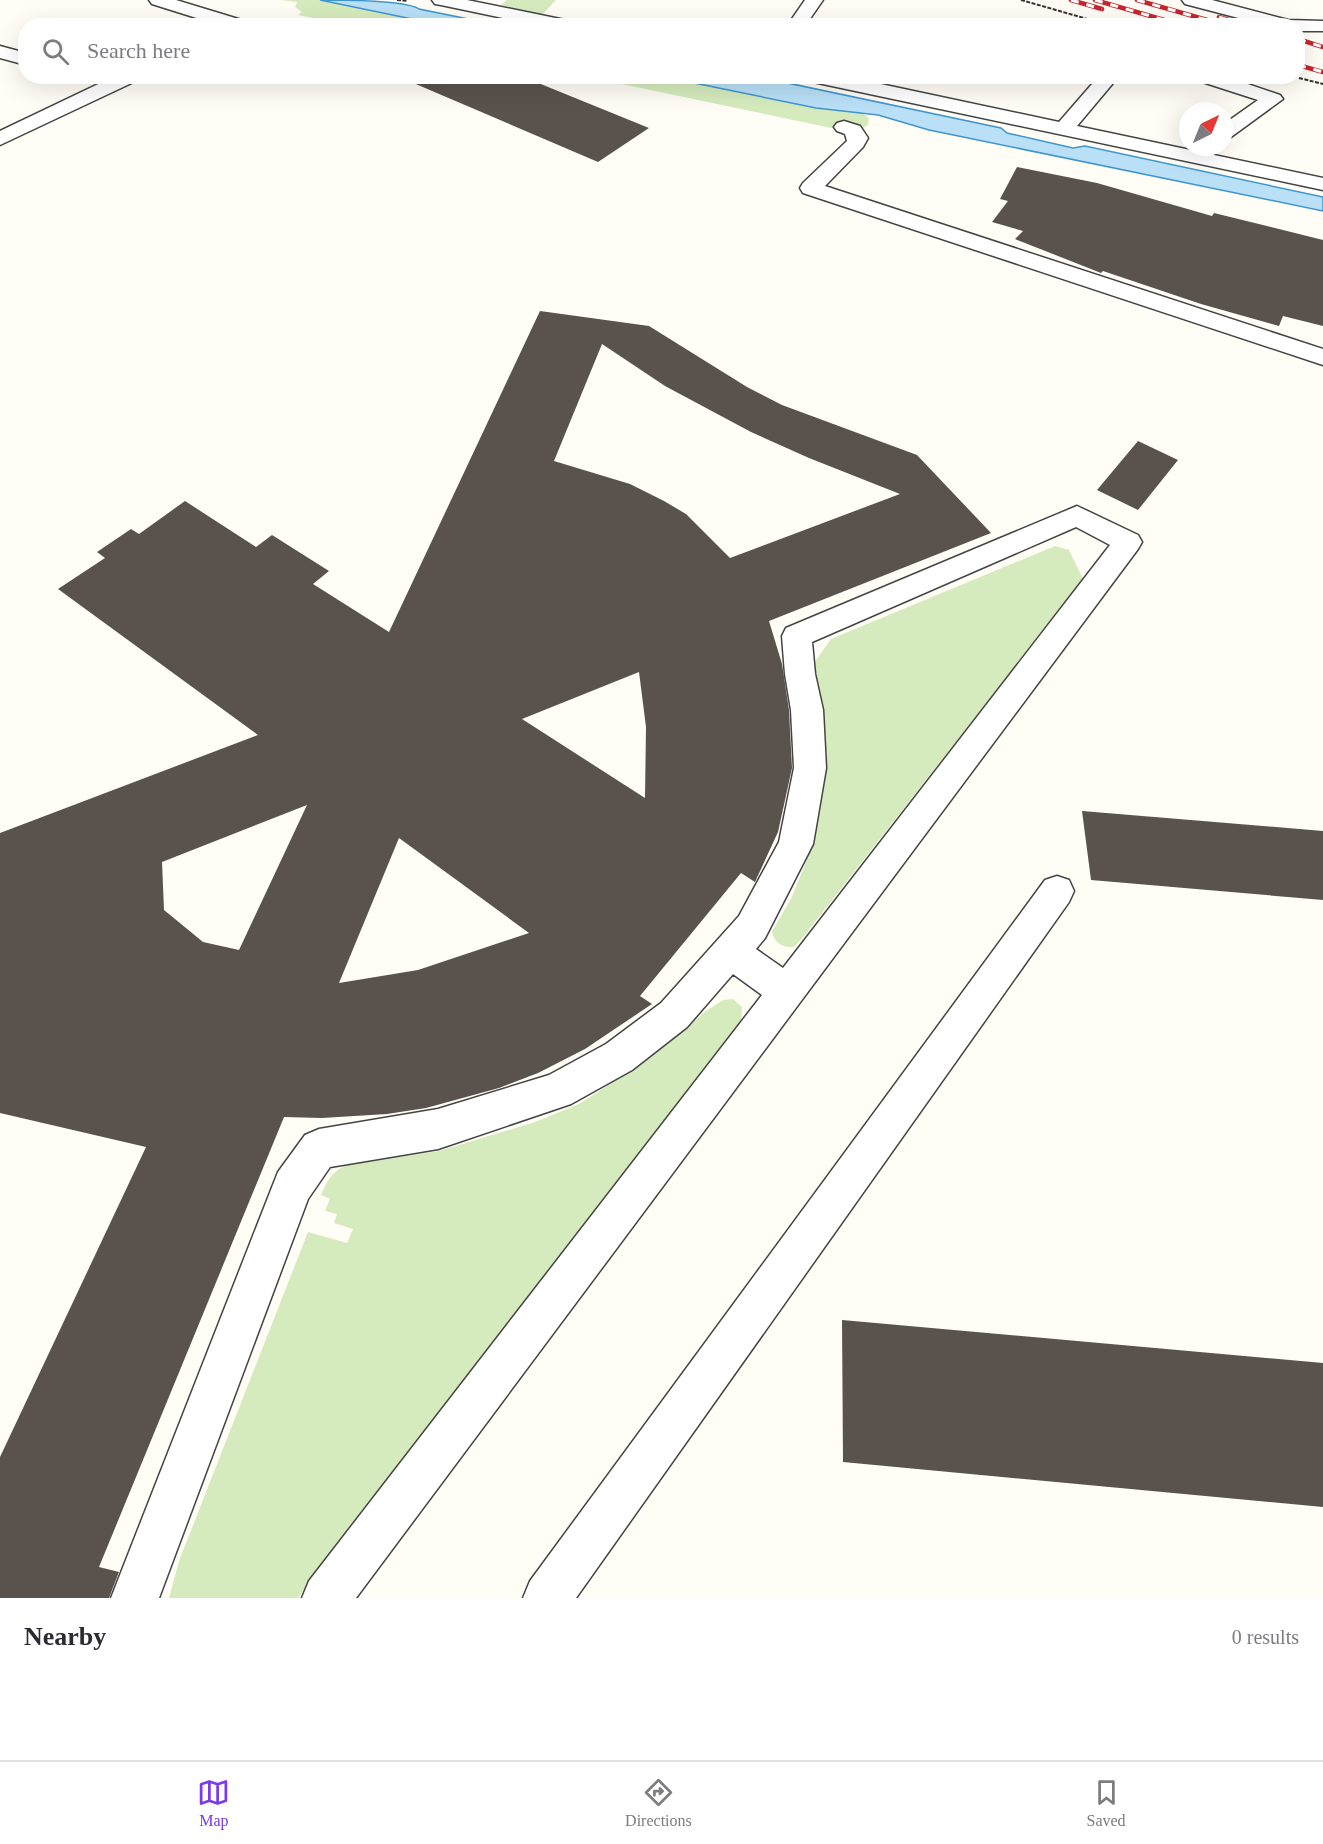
<!DOCTYPE html>
<html lang="en">
<head>
<meta charset="utf-8">
<style>
	body { margin:0; font-family:Georgia,serif; background:#f7f7f7; color:#2b2b33 }
	.compass { position:absolute; left:1179px; top:102px; width:54px; height:54px; border-radius:50%; background:#fff; box-shadow:0 6px 24px #0002; rotate:43deg }
	.list { margin:0; padding:0; list-style:none }
	h2 { display:flex; justify-content:space-between; align-items:center; height:78px; margin:0; padding:0 24px; font-size:26px }
	h2 small { font-size:20px; font-weight:400; color:#7c7c81 }
	.icon { flex:none; width:33px; height:33px; fill:none; stroke:currentColor; stroke-width:2; stroke-linecap:round; stroke-linejoin:round }
	.map { position:relative; flex:none; width:1323px; height:1598px; overflow:hidden }
	.search { position:absolute; background:#fff; box-shadow:0 6px 24px #0002; left:18px; right:18px; top:18px; height:66px; display:flex; align-items:center; gap:15px; box-sizing:border-box; padding:0 21px; border-radius:24px; color:#7c7c81; font-size:22px }
	.sheet { height:162px; background:#fff }
	nav { display:flex; justify-content:space-around; align-items:center; box-sizing:border-box; height:84px; border-top:2px solid #e1e1e2; background:#fff; font-size:16px; color:#7c7c81 }
	nav a { display:grid; justify-items:center; gap:3px }
	nav .on { color:#7c3aed }
	.map>svg:first-child { display:block }
	.green { fill:#d5ebbd }
	.water { fill:#b9e0f7; stroke:#3f96cf; stroke-width:1.5 }
	.building { fill:#5a524d; fill-rule:evenodd }
	.lines { fill:none; stroke-linecap:round; stroke-linejoin:round }
	.minor-casing { stroke:#444; stroke-width:3 }
	.path { stroke:#333; stroke-width:2; stroke-dasharray:4 1.5; stroke-linecap:butt }
	.minor { fill:#fff; fill-rule:evenodd }
	.rail-casing { stroke:#c4262e; stroke-width:4.5 }
	.rail { stroke:#fff; stroke-width:3; stroke-dasharray:8; stroke-linecap:butt }
</style>
</head>
<body>
<div class="map">
<svg width="1323" height="1598" viewBox="0 0 1323 1598">
	<rect width="100%" height="100%" fill="#fffdf5"/>
	<path class="green" d="M281,0h39l121,25h-93l-50,-10 4,-3 -7,-5 2,-5z
		M507,0h49l-14,15 -41,-10z
		M588,77h77l151,31 46,5 7,5 -1,7 -9,5h-18z
		M1055,546l14,4 14,29 -279,357 -10,11c-10,1 -21,-4 -22,-16l19,-32 15,-37 13,-50 8,-53 -3,-33 -11,-52 3,-14 15,-21z
		M733,999l9,8 -1,15 -443,576h-129l10,-37 129,-329 39,11 6,-14 -19,-6 3,-9 -12,-3 5,-12 -9,-4c6,-14 11,-24 26,-30l92,-14 96,-29 44,-18 59,-38 68,-55 17,-11z"/>
	<path class="water" d="M320,0c21,0 86,0 99,9l79,16h-57z
		M743,77h16l242,51 6,5 66,15 12,-2 238,51v14l-394,-81 -51,-15 -62,-7 -151,-31z"/>
	<path class="building" d="M397,76h124l128,52 -51,34z
		M1017,167l80,16 115,33 2,-3 109,27v86l-40,-10 -4,10 -78,-22 -98,-33 -2,2 -86,-34 8,-8 -31,-9 16,-21 -8,-2z
		M540,311l109,15 98,61 35,18 135,50 74,78 -222,88 13,43 7,46 3,58 -14,64 -23,50 -14,-9 -101,123 12,8 -67,45 -47,24 -39,15 -73,20 -39,6 -65,4 -38,-1 -185,450 20,5 -10,26h-109v-141l146,-310 -146,-34v-280l258,-98 -200,-146 47,-31 -8,-6 34,-23 8,5 46,-33 71,46 16,-12 57,36 -16,13 76,48zM602,344l63,42 86,46 58,26 91,36 -170,64 -44,-44 -22,-13 -34,-17 -76,-23zM639,672l7,55 -1,71 -123,-79zM307,805l-68,145 -36,-8 -39,-32 -2,-48zM399,838l130,95 -111,37 -79,13z
		M1138,441l40,19 -40,50 -41,-20z
		M1082,811l241,20v69l-232,-20z
		M842,1320l481,43v144l-480,-45z"/>
	<g class="lines">
		<defs>
			<path id="minor" d="M149,0h27l69,21 3,4 -26,1 -70,-22z
				M432,0h35l103,21 9,5h-38l-100,-21 -6,-1z
				M805,0h18l-18,26h-18z
				M1182,0h30l76,20 35,1v10h-25v-5h-29l-84,-22z
				M0,46l26,7v12l-26,-7z
				M115,76h25l-2,4 -138,65v-14z
				M804,76h39l216,46 40,-46h20l-42,50 246,52v12l-510,-108 -7,-2z
				M1194,76h30l56,19 3,4 -52,38 -7,2v-15l34,-24 -62,-20z
				M844,121l16,5 8,12 -5,9 -38,39 498,163v16l-520,-172 -3,-5 3,-5 44,-42 -2,-7 -8,-3 -3,-4 3,-4z
				M1077,506l61,29 4,7 -4,7 -782,1049h-54l7,-17 453,-586 -29,-21 -46,53 -55,43 -61,34 -133,45 -108,18 -22,32 -149,399h-48l167,-426 27,-37 14,-6 119,-20 111,-34 57,-31 55,-41 78,-87 40,-74 15,-74 -3,-58 -6,-36 -3,-38 4,-8zM1076,527l34,18 -327,423 -27,-19 9,-11 48,-94 13,-76 -3,-58 -8,-36 -3,-32z
				M1057,876l12,4 5,11 -5,11 -493,696h-53l7,-17 515,-701z"/>
		</defs>
		<use href="#minor" class="minor-casing"/>
		<path class="path" d="M397,0l11,1
			M1021,0l91,26
			M769,76l14,3
			M1299,78l24,6"/>
		<use href="#minor" class="minor"/>
		<defs>
			<path id="rail" d="M1071,0l31,9
				M1095,0l90,26
				M1137,0l91,26
				M1219,17l29,9
				M1298,39l25,8
				M1298,65l25,7"/>
		</defs>
		<use href="#rail" class="rail-casing"/>
		<use href="#rail" class="rail"/>
	</g>
</svg>
<svg class="compass" viewBox="-18 -18 36 36"><path d="M0-13l5 13h-10z" fill="#e53935"/><path d="M0 13l5-13h-10z" fill="#7c7c81"/></svg>
<div class="search"><svg class="icon" aria-label="search" viewBox="0 0 24 24"><circle cx="10" cy="10" r="6"/><path d="M15 15l6 6"/></svg>Search here</div>
</div>
<section class="sheet">
<h2>Nearby<small>0 results</small></h2>
<ul class="list">
</ul>
</section>
<nav>
<a class="on"><svg class="icon" aria-label="map" viewBox="0 0 24 24"><path d="M3 6l6-2 6 2 6-2v14l-6 2-6-2-6 2zM9 4v14M15 6v14"/></svg>Map</a>
<a><svg class="icon" aria-label="directions" viewBox="0 0 24 24"><path d="M12 3l9 9-9 9-9-9zM9 14v-3h6M13 9l2 2-2 2"/></svg>Directions</a>
<a><svg class="icon" aria-label="saved" viewBox="0 0 24 24"><path d="M7 4h10v16l-5-4-5 4z"/></svg>Saved</a>
</nav>
</body>
</html>
